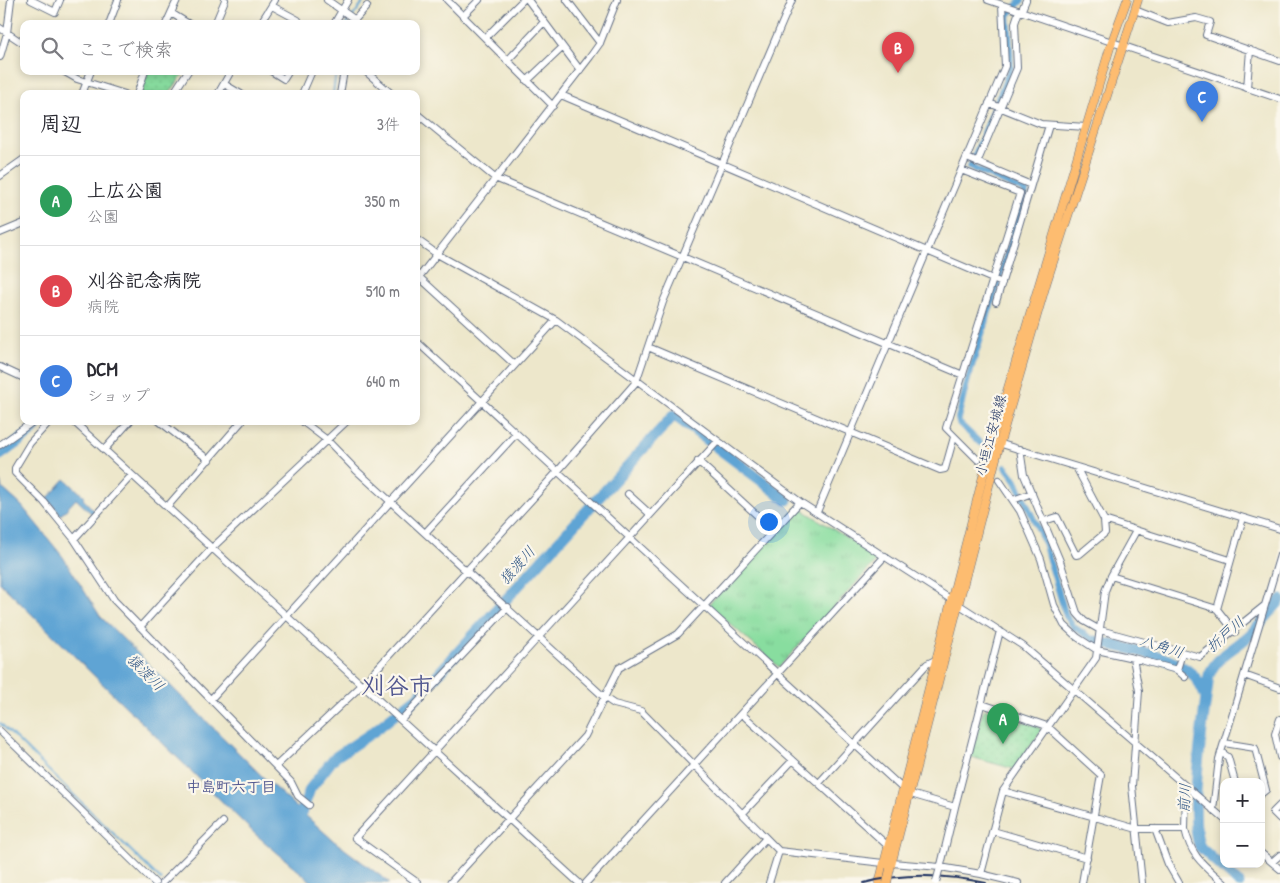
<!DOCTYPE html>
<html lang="ja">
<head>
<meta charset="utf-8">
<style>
	body { margin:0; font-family:"Patrick Hand","Klee One",sans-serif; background:#f2f2f3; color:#2b2b33 }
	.controls { position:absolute; right:15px; bottom:15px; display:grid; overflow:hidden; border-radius:10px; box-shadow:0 2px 8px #0003 }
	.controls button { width:45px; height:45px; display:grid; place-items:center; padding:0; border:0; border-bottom:1px solid #e1e1e2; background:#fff; color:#2b2b33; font:25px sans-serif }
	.you { position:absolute; left:768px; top:521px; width:18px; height:18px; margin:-12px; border:4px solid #fff; border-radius:50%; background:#1a73e8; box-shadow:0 0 0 8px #1a73e833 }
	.badge { display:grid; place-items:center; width:32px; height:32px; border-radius:50%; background:#7c3aed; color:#fff; font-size:16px; font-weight:700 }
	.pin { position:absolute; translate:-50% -41px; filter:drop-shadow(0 1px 2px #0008) }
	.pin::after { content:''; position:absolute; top:26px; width:18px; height:15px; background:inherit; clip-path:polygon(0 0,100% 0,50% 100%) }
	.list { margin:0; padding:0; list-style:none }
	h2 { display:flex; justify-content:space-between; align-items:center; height:65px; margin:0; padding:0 20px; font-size:21px }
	h2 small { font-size:16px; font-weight:400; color:#7c7c81 }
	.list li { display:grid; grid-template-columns:32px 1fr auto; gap:15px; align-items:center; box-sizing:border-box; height:90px; padding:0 20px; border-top:1px solid #e1e1e2 }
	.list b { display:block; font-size:19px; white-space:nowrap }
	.list p { margin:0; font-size:16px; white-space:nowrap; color:#7c7c81 }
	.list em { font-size:16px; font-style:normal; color:#7c7c81 }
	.icon { flex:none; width:28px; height:28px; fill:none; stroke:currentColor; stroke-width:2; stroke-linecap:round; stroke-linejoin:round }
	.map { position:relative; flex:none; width:1280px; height:883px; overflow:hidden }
	.search { position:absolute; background:#fff; box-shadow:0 2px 8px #0003; left:20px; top:20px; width:400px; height:55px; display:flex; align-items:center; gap:12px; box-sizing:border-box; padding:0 18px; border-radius:10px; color:#7c7c81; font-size:19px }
	.panel { position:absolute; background:#fff; box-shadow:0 2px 8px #0003; left:20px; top:90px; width:400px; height:335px; border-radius:10px }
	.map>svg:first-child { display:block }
	.grass { fill:url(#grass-tufts); stroke:#52867e }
	.park { fill:url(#park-dots); stroke:#52867e }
	.water { fill:#5ea4d4; stroke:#3c6a99 }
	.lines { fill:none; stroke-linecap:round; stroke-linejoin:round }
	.stream { stroke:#5ea4d4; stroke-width:2 }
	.canal { stroke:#5ea4d4; stroke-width:6 }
	.river { stroke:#5ea4d4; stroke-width:11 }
	.minor-casing { stroke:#646f84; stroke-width:8 }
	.major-casing { stroke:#646f84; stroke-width:9 }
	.minor { stroke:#fff; stroke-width:6 }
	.major { stroke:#fdbc70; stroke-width:8 }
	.rail { stroke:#1b2f5e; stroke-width:2 }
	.minor-bridge-casing { stroke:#646f84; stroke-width:8; stroke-linecap:butt }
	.major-bridge-casing { stroke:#646f84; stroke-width:9; stroke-linecap:butt }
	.minor-bridge { stroke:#fff; stroke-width:6 }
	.major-bridge { stroke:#fdbc70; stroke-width:8 }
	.labels { text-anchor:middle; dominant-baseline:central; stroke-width:4.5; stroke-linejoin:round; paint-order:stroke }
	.street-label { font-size:14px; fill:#1b2f5e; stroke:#fbf7ec }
	.water-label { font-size:15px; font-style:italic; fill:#325887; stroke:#fbf7ec }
	.neighbourhood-label { font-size:15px; font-weight:bold; fill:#535991; stroke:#fbf7ec }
	.town-label { font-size:24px; font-weight:bold; fill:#535991; stroke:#fbf7ec }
</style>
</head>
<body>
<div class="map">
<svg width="1280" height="883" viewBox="0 0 1280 883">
	<defs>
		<pattern id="grass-tufts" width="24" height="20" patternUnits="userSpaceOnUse" patternTransform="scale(1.25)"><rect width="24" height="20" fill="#88dd9f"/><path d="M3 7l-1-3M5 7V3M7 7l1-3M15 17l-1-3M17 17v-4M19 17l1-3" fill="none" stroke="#75be8b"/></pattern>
		<pattern id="park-dots" width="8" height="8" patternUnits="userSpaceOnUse" patternTransform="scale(1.25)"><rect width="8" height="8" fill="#88dd9f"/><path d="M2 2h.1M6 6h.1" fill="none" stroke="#75be8b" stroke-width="1.8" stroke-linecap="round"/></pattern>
	</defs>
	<rect width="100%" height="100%" fill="#fbf7ec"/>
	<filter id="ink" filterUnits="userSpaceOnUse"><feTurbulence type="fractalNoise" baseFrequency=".02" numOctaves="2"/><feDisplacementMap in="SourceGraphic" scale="10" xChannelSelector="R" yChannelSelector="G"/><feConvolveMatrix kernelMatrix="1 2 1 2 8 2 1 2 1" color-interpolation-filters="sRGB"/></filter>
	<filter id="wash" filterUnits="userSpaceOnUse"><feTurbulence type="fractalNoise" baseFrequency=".0096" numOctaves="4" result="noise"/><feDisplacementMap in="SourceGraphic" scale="20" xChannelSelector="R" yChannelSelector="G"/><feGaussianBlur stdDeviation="1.12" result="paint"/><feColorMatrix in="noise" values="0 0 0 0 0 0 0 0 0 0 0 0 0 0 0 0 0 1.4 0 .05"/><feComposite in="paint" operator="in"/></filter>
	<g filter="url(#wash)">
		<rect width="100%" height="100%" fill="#ede7cb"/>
		<path class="grass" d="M800,508l77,49v3l-98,107 -69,-61v-3l86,-94z"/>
		<path class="park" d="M148,71h37l-16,23h-28z
			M985,709l54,18 2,4 -27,38 -43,-12 12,-46z"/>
		<path class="water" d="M65,479l20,18 -2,2 12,12 -3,3 -16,-15 -15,16 -14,-16z
			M0,481l2,7 19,17 42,52 37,59 164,162 70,63 56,42h-77l-59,-50 -254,-250z"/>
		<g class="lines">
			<path class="stream" d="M347,24l18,-24
				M333,94l3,-23
				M0,723l161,157"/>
			<path class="canal" d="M980,443l-21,-20 -1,-5 10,-39 58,-187 -56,-25 41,-100 -3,-52 14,-15
				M1006,467l9,12 28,60 23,77 8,11 21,14"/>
			<path class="river" d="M0,455l29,-21 12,-13
				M1095,641c27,7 77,13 98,34 6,6 10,15 13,23
				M297,826l13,-37 24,-31 39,-26 44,-35 257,-282 113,85
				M1239,883l-39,-36c-13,-29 5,-136 9,-172 7,-18 22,-24 36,-36 13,-11 25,-26 35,-39"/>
		</g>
	</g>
	<g filter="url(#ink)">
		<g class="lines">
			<defs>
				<path id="minor" d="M31,0l24,12 5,-12
					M327,0l27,19
					M447,0l106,106
					M528,0l52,70
					M567,0l33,43
					M988,0l292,99
					M272,6l26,14 1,4
					M1135,10l33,13 28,-5 14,4 -4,13 74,26
					M1021,12l5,-12
					M171,13l18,11
					M463,16l16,-16
					M109,24l9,-24
					M166,24l11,-24
					M215,24l10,-24
					M260,24l15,-24
					M334,24l14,-24
					M351,24l16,-18
					M0,28l24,16
					M485,38l38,-38
					M0,57l7,-24 4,-33
					M507,61l37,-39
					M63,71l14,8 48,15
					M271,71l13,8 5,-8
					M365,71l27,23
					M527,81l36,-34
					M224,84l17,10
					M1247,88l3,-38
					M82,94l9,-23
					M137,94l8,-23
					M173,94l15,-23
					M218,94l13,-23
					M302,94l10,-23
					M340,94l4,-23
					M561,95l441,188
					M989,103l52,21 45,3
					M416,113l79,65 468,197
					M967,158l64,27 18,-60
					M977,163l40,-95 -2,-45 4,-12
					M961,170l59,23 -74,235 32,32
					M0,176l24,-17
					M0,233l24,-10
					M416,239l21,15 119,66 244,182 223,144 201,173
					M419,277l96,88
					M416,281l174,-224 10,-14 17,-43
					M996,302l35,-117
					M416,341l487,448 11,6 41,12 45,-176
					M648,347l292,123 5,-1 9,-32
					M0,367l24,11
					M50,421l-20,22 -15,25v5l29,29 30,37 40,61 177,182 7,14 11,9
					M73,421l94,86 75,-86
					M159,421l50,39
					M302,421l25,19 29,30 249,228 9,6 27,7 138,140 104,12
					M995,442l285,87
					M0,445l34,-24
					M1020,449l4,26 36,86 17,52 7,8 16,9 100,27 64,-51
					M104,450l26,-29
					M698,461l75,69
					M1076,467l28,53 126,40
					M999,480l21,31 21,48 13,46 10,20 13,12 20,13 36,8 6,33 -7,95 10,97
					M628,494l22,20
					M1013,500l19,-7
					M167,507l412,376
					M817,512l188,-446 -3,-61
					M1044,521l13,-4 19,38 4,-1 25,-21 -1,-13
					M425,533l91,-99
					M74,539l58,-64
					M1111,576l25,-45
					M1217,609l26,-91
					M140,627l72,-79 135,-127
					M1133,658l44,12 8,7
					M1177,670l5,-17
					M1244,675l36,13
					M211,699l345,-379
					M982,704l65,22 54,49 -19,108
					M742,714l146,132
					M1280,719l-5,15 5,23
					M401,720l107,-113
					M0,731l155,152
					M1224,743l31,5 11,42 -5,4
					M1221,752l7,5 7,25
					M276,766l86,-81 195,-213 79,-90 27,-80 129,-302
					M819,783l108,-119 10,-5
					M1003,791l134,38h48c6,28 19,36 39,54
					M1280,805l-7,7 7,7
					M1213,810l6,-51 61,-204
					M742,814l51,-54
					M1155,829l13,35 11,19
					M1185,829l1,-41
					M993,831l94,27
					M1261,853l19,16
					M1272,862l8,-7
					M892,863l48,4 41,7 22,-83 93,-133 9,-67 6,-15 106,33 18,23
					M940,869l15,-62
					M981,874l37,9
					M162,883l61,-61
					M418,883l-63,-45 362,-396
					M450,883l135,-147 34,-68 59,-34 122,-132
					M586,883l299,-327
					M725,883l41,-45
					M769,883l10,-32"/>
				<path id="major" d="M890,869l110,-426 47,-162 91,-281
					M879,883l113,-442 120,-400 15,-41"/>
			</defs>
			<use href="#minor" class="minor-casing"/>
			<use href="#major" class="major-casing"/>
			<use href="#minor" class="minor"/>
			<use href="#major" class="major"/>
			<path class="rail" d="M864,883c39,-10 83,-9 122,0"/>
			<defs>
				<path id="minor-bridge" d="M936,882l3,-11"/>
				<path id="major-bridge" d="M887,883l3,-14"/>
			</defs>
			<use href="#minor-bridge" class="minor-bridge-casing"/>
			<use href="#major-bridge" class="major-bridge-casing"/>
			<use href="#minor-bridge" class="minor-bridge"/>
			<use href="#major-bridge" class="major-bridge"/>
		</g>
	</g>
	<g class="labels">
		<g class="street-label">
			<text transform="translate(990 435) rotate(-75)">小垣江安城線</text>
		</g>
		<g class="water-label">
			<text transform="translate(517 565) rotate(-48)">猿渡川</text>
			<text transform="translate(1225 634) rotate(-41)">折戸川</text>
			<text transform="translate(1162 646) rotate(18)">八角川</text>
			<text transform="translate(146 672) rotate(45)">猿渡川</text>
			<text transform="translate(1184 798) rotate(-86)">前川</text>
		</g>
		<g class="neighbourhood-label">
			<text x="231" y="786">中島町六丁目</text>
		</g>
		<g class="town-label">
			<text x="397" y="685">刈谷市</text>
		</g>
	</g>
</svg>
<div class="controls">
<button>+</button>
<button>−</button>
</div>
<div class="you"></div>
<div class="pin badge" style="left:1003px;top:744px;background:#2e9e5b">A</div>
<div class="pin badge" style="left:898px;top:73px;background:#e0444e">B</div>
<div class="pin badge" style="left:1202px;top:122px;background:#3f7fe0">C</div>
<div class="search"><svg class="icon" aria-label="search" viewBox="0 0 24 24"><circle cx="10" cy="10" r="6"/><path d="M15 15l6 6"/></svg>ここで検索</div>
<section class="panel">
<h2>周辺<small>3件</small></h2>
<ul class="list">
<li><span class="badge" style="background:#2e9e5b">A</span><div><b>上広公園</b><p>公園</p></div><em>350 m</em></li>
<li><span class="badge" style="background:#e0444e">B</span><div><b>刈谷記念病院</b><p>病院</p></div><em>510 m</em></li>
<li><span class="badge" style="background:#3f7fe0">C</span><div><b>DCM</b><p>ショップ</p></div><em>640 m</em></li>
</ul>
</section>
</div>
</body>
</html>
